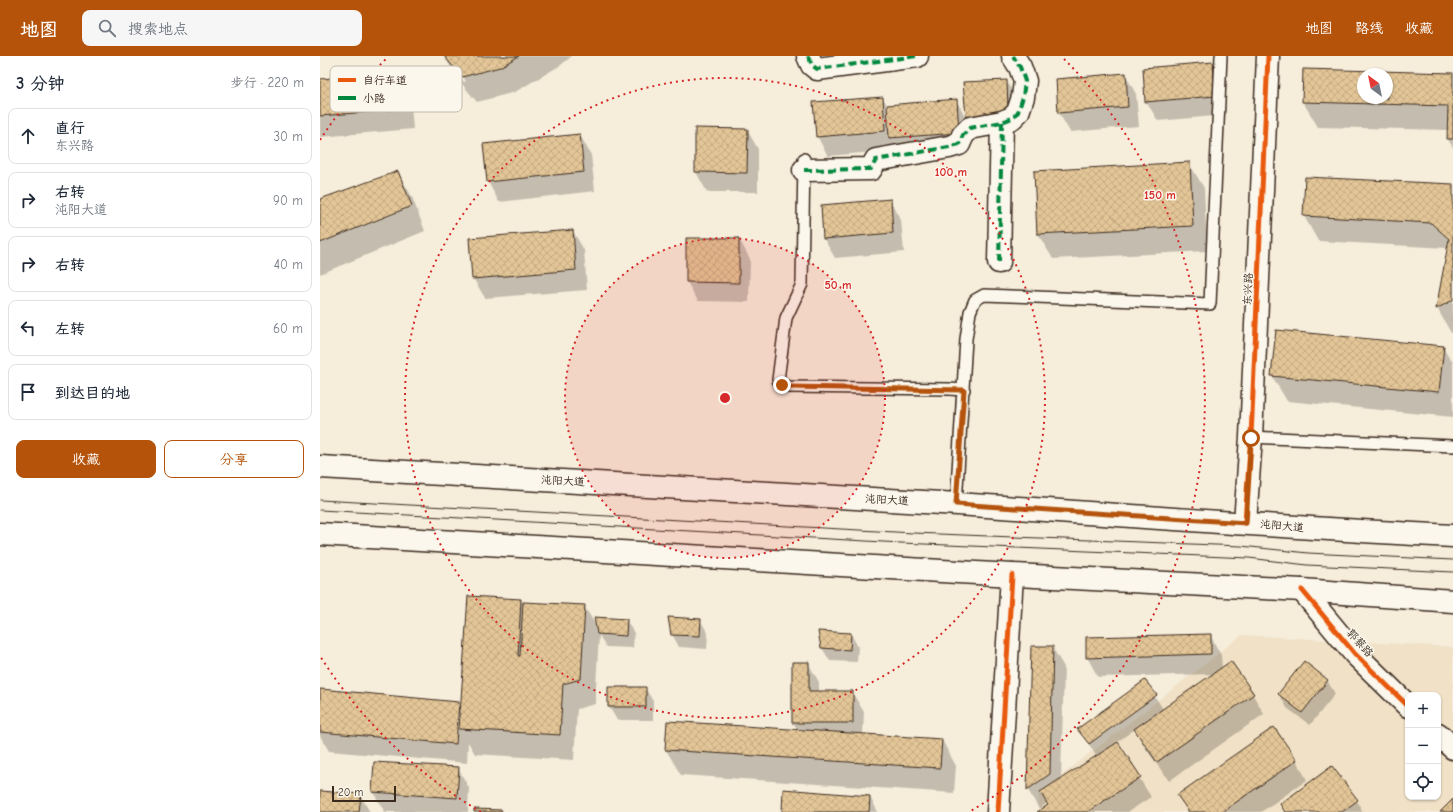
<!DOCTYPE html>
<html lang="zh">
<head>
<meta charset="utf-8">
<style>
	body { margin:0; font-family:"Comic Neue","LXGW WenKai TC",sans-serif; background:#f6f6f7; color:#1f2937 }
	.controls { position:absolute; right:12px; bottom:12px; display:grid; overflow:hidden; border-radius:8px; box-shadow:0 1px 3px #0004 }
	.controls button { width:36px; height:36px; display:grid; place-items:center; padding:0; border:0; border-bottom:1px solid #e0e1e3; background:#fff; color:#1f2937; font:20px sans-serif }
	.compass { position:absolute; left:1037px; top:12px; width:36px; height:36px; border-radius:50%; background:#fff; box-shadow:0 1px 3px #0004; rotate:327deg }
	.scale { position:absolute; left:12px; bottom:10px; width:64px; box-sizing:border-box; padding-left:4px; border:2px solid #3b2a1e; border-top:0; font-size:11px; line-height:14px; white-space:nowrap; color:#3b2a1e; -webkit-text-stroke:3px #fbf7ec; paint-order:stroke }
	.stop { position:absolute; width:12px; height:12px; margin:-9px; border:3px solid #b45309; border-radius:50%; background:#fff }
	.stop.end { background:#b45309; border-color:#fff; box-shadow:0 1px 4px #0008 }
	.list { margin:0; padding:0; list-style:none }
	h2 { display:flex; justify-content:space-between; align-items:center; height:52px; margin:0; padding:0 16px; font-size:17px }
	h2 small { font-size:13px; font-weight:400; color:#747a83 }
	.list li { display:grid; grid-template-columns:26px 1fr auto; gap:12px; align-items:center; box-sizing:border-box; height:56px; margin:0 8px 8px; padding:0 8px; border:1px solid #e0e1e3; border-radius:8px }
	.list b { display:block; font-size:15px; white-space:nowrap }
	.list p { margin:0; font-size:13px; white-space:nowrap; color:#747a83 }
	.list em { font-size:13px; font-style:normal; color:#747a83 }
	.actions { display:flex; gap:8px; padding:12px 16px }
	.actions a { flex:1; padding:9px 0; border:1px solid #b45309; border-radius:8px; text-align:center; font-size:14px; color:#b45309 }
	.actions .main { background:#b45309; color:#fff }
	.icon { flex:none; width:22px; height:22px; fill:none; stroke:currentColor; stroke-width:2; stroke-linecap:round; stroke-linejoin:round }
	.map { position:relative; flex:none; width:1133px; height:756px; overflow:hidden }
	header { display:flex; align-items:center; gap:24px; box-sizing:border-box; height:56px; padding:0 20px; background:#b45309; color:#fff }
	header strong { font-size:19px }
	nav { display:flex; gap:22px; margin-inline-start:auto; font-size:14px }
	.search { width:280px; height:36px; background:#f6f6f7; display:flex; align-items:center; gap:10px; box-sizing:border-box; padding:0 14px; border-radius:8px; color:#747a83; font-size:15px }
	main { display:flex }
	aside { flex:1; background:#fff }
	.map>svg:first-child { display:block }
	.built { fill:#f0e1c7; fill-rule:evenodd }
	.shadow { fill:#0003; fill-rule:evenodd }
	.building { fill:url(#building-cross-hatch); stroke:#3b2a1e; fill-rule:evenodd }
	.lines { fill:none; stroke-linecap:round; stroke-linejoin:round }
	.lane-casing { stroke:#3b2a1e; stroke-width:14 }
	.street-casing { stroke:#3b2a1e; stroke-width:25 }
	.secondary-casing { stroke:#3b2a1e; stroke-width:25 }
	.lane { stroke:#fbf7ec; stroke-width:11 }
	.street { stroke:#fbf7ec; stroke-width:22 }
	.secondary { stroke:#fbf7ec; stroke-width:22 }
	.tram { stroke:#3b2a1e; stroke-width:1 }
	.quiet { stroke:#00873e; stroke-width:4; stroke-dasharray:8 4; stroke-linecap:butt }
	.cycleway-casing { stroke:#fbf7ec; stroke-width:8 }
	.cycleway { stroke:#e8590c; stroke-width:5 }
	.route { stroke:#b45309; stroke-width:5 }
	.ring { fill:none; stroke:#d62828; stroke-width:2; stroke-dasharray:2 4 }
	.labels { text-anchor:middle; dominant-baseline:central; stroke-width:3; stroke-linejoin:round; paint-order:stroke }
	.street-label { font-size:11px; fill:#3b2a1e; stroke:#fbf7ec }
	.key { fill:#fbf7ec; stroke:#c1baae; stroke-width:1 }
	.key-label { font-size:11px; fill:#3b2a1e }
	.centre { fill:#d62828; stroke:#fbf7ec; stroke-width:2 }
	.ring-label { font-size:12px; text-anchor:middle; font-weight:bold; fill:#d62828; stroke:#fbf7ec; stroke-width:3; stroke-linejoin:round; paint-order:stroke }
</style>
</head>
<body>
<header>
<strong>地图</strong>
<div class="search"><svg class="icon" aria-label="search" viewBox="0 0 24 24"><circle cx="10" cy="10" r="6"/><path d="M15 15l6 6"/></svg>搜索地点</div>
<nav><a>地图</a><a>路线</a><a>收藏</a></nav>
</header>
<main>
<aside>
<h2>3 分钟<small>步行 · 220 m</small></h2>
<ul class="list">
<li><svg class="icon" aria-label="ahead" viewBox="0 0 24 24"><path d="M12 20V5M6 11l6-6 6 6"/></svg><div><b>直行</b><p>东兴路</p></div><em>30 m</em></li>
<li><svg class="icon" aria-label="right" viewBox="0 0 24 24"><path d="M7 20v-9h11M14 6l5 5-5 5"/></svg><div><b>右转</b><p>沌阳大道</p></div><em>90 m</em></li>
<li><svg class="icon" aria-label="right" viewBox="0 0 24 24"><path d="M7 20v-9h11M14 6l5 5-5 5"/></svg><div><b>右转</b></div><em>40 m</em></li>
<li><svg class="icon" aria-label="left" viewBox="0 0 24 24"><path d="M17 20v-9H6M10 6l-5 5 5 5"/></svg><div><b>左转</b></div><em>60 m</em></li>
<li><svg class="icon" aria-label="arrive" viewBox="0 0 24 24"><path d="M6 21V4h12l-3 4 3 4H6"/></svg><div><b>到达目的地</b></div></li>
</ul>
<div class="actions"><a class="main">收藏</a><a>分享</a></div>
</aside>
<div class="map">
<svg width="1133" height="756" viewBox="0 0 1133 756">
	<defs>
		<pattern id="building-cross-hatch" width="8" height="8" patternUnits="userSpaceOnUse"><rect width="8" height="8" fill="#e3c697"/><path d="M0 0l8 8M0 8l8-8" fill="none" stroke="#c4aa82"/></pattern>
	</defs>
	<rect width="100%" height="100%" fill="#f6eddb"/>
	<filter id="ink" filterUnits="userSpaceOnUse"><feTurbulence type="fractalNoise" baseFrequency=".025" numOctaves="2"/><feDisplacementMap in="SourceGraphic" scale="8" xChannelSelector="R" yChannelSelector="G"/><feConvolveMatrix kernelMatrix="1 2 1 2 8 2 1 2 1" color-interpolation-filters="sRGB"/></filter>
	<g filter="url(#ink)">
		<path class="built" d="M922,579l211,12v165h-415l1,-19zM1088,639h30v102h-30z"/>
		<path class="shadow" d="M124,0h128l-11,9 -46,27 -38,10 -20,-24zM139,20h3l4,5 -2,1z
			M892,7l11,19 3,33 -68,6 -12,-20z
			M984,14l149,4v74l-5,-9v-9l-130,-3 -15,-25zM1043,18h24v24h-24z
			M79,17l11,20 3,36 -93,8v-57z
			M805,18l11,20 3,32 -69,6 -11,-19z
			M686,25l8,13 1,28 -41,7 -7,-12 2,35 -68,6 -4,-8 -69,6 -11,-20 66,-38 4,7 69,-5 11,19 -3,-36z
			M376,73l51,1 11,19v43h-51l-11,-20z
			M260,79l11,20 4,36 -96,11 -11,-20 -4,-37z
			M869,107l15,25 3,63 -154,8 -15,-25z
			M78,116l14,25 13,34 -105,43v-74z
			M986,122l147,7v147l-2,1 -14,-25 11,-59 -1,-1 -129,-7 -14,-25z
			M570,144l11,20 3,32 -69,6 -11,-19z
			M253,175l11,19 3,40 -102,8 -12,-20z
			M419,183l11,20 -1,43 -51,-1 -11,-19z
			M1123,291l10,16v54l-166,-16 -15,-25z
			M201,544l3,5 60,1 13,21 29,-7 8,13 -1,15 -27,-1 -7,-12 -4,69 -18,5 -3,51 -99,-6 -7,-12 -1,21 -138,-12 -9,-15v-46l138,13 3,5z
			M380,564l8,13 -1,16 -28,-2 -7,-13z
			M531,578l7,13 -1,15 -27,-1 -8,-13z
			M890,579l11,20 1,13 31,27 11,19 -95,67 -23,-32 -11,-20 -18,13 34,55 -23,15h-89l10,-6 -2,-3 -8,6 -11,-19 4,-143h20l12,20 -3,113 36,-23 -18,-28 66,-48 18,28 51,-35 -116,3 -11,-20z
			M488,607l11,19v10h33l12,20 -1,23 79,5 14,26 -2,27 -273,-18 -15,-25 2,-27 130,8 -5,-9z
			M1007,624l8,14 -25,31 -23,-17 -8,-14z
			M289,632h36l8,13v19h-36l-8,-13z
			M976,704l11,20 -46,32h-73l-10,-17z
			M55,707l83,5 11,20 -1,24h-83l-12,-20z
			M1012,711l25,34 6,11h-78z
			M0,736l40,3 10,17h-50z
			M550,741l8,15h-95z"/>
		<path class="building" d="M124,0h75l-19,11 -38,10z
			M893,6l2,34 -70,6 -2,-34z
			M983,13l150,4v66h-6l1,-33 -146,-4zM1043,18h24v24h-24z
			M80,16l2,37 -82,7v-37z
			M806,17l2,34 -70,6 -2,-34z
			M687,24l1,29 -42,8 -3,-35z
			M563,41l2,34 -69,6 -3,-35z
			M637,43l2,34 -70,5 -2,-33z
			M375,72l53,1 -1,44 -52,-1z
			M260,78l4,38 -97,10 -4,-38z
			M870,106l3,64 -156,8 -3,-63z
			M78,115l14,35 -92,37v-44z
			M985,121l148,7v116l-17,9 13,-70 -18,-16 -128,-7z
			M571,143l2,34 -70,6 -2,-34z
			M253,174l3,40 -104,9 -3,-41z
			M366,182h53v45l-53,-1z
			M956,274l168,16 -5,46 -168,-16z
			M148,540l53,3 -3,57h2l3,-54 62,3 -4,74 -18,5 -3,51 -101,-6z
			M274,561l33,2 -1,17 -29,-2z
			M348,561l33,2 -1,17 -29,-1z
			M498,575l33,2 -1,17 -29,-2z
			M891,578v20l-125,4v-21z
			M711,590h22l-3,128 -23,16z
			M911,605l23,33 -97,68 -23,-33z
			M984,605l24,19 -26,33 -24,-19z
			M472,606h17v29h44v32h-61z
			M825,624l12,15 -68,49 -12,-15z
			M288,631h38v20h-38z
			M0,633l139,13 -3,42 -136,-12z
			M347,665l275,18 -2,29 -275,-18z
			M954,671l23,33 -75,52h-33l-12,-17z
			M798,686l23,35 -54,35h-50l11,-7 -8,-13z
			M54,706l85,5 -2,31 -85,-6z
			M1012,710l26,34 -16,12h-57l-5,-8z
			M463,733l87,7 -1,16h-87z
			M0,735l41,3 -2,18h-39z
			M1133,743v13h-13z
			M154,753l28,1 -1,2h-27z"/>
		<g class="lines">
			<defs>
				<path id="lane" d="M484,103l-2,125 -16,34 -8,62 4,5 6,2 161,2 15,1
					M931,381l202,9
					M636,448l10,-165 4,-27 5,-12 9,-5 226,9 11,-248"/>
				<path id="street" d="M488,0l4,9 5,4 100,-13
					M484,114l67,-1 5,-9 73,-13 10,-3 4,-9 7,-7 32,-6 10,-4 6,-6 5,-15 2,-16 -5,-14 -7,-11
					M679,206l3,-140
					M925,467l6,-86 17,-381
					M982,534l53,64 53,52
					M1118,678l15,14
					M678,756l14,-237"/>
				<path id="secondary" d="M0,411c213,13 425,24 638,37 165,11 330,24 495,32
					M0,478l638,38 344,18 151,11"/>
			</defs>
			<use href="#lane" class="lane-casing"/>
			<use href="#street" class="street-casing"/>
			<use href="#secondary" class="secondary-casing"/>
			<use href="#lane" class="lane"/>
			<use href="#street" class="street"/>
			<use href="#secondary" class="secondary"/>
			<path class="tram" d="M0,444l593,33 328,13 67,7 145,7
				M0,454l581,33 348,15 58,7 146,7"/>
			<path class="quiet" d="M488,0l4,9 5,4 100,-13
				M484,114l67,-1 5,-9 73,-13 10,-3 4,-9 7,-7 32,-6 10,-4 6,-6 5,-15 2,-16 -5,-14 -7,-11
				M679,206l3,-140"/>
			<defs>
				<path id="cycleway" d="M925,467l6,-86 17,-381
					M982,534l53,64 53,52
					M678,756l14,-237"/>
			</defs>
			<use href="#cycleway" class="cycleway-casing"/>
			<use href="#cycleway" class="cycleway"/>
		</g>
	</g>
	<g class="lines" filter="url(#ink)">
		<path class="route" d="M462,329l6,2 176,3 -8,114 290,19 5,-85"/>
	</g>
	<circle cx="405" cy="342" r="160" fill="#d62828" fill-opacity=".12"/>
	<g class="ring">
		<circle cx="405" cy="342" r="160"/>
		<circle cx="405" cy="342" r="320"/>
		<path d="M161 756A480 480 0 0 1 0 600M0 84A480 480 0 0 1 66 3M744 3A480 480 0 0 1 649 756"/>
	</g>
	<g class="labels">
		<g class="street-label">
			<text transform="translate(928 233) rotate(-87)">东兴路</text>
			<text transform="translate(243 425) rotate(3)">沌阳大道</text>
			<text transform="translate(567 444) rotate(3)">沌阳大道</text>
			<text transform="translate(962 470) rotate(5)">沌阳大道</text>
			<text transform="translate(1040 587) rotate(48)">郭蔡路</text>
		</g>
	</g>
	<rect x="10" y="10" width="132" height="46" rx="6" class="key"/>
	<rect x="18" y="22" width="18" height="4" fill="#e8590c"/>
	<rect x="18" y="40" width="18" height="4" fill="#00873e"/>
	<g class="key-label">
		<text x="43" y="28">自行车道</text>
		<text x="43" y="46">小路</text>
	</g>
	<circle cx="405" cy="342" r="6" class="centre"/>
	<g class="ring-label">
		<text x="631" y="120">100 m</text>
		<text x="840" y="143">150 m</text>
		<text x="518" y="233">50 m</text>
	</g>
</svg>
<div class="controls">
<button>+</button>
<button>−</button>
<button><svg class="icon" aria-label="locate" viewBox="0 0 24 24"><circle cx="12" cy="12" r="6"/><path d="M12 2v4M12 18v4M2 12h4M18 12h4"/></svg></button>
</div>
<svg class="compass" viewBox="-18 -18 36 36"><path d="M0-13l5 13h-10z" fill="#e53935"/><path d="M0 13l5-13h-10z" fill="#747a83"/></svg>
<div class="scale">20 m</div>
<div class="stop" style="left:931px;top:382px"></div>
<div class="stop end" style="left:462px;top:329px"></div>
</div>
</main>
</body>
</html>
